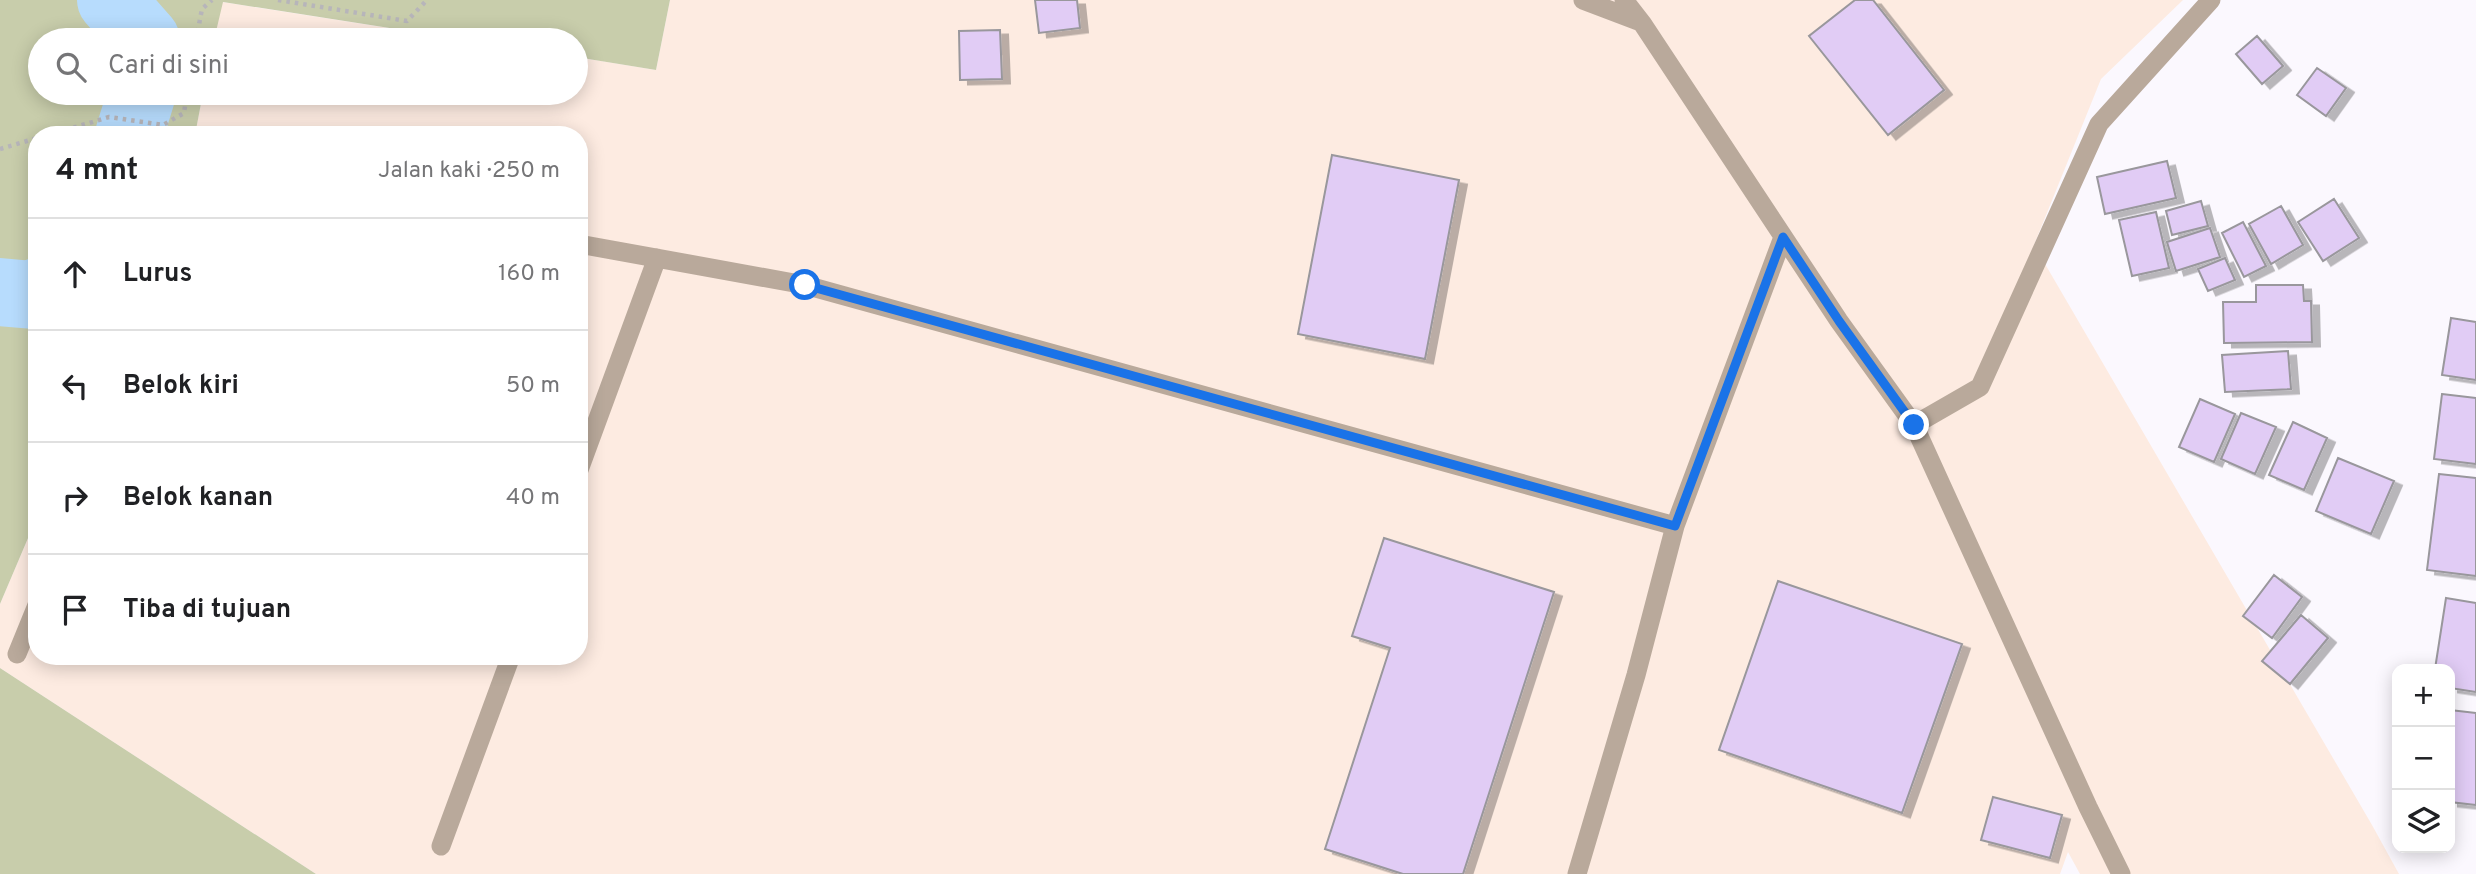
<!DOCTYPE html>
<html lang="id">
<head>
<meta charset="utf-8">
<style>
	body { margin:0; font-family:Overpass,sans-serif; background:#f6f6f6; color:#202124 }
	.controls { position:absolute; right:21px; bottom:21px; display:grid; overflow:hidden; border-radius:14px; box-shadow:0 4px 18px #0003 }
	.controls button { width:63px; height:63px; display:grid; place-items:center; padding:0; border:0; border-bottom:2px solid #e0e0e0; background:#fff; color:#202124; font:35px sans-serif }
	.stop { position:absolute; width:21px; height:21px; margin:-16px; border:5px solid #1a73e8; border-radius:50%; background:#fff }
	.stop.end { background:#1a73e8; border-color:#fff; box-shadow:0 2px 7px #0008 }
	.list { margin:0; padding:0; list-style:none }
	h2 { display:flex; justify-content:space-between; align-items:center; height:91px; margin:0; padding:0 28px; font-size:30px }
	h2 small { font-size:23px; font-weight:400; color:#757577 }
	.list li { display:grid; grid-template-columns:46px 1fr auto; gap:21px; align-items:center; box-sizing:border-box; height:112px; padding:0 28px; border-top:2px solid #e0e0e0 }
	.list b { display:block; font-size:26px; white-space:nowrap }
	.list em { font-size:23px; font-style:normal; color:#757577 }
	.icon { flex:none; width:38px; height:38px; fill:none; stroke:currentColor; stroke-width:2; stroke-linecap:round; stroke-linejoin:round }
	.map { position:relative; flex:none; width:2476px; height:874px; overflow:hidden }
	.search { position:absolute; background:#fff; box-shadow:0 4px 18px #0003; left:28px; top:28px; width:560px; height:77px; display:flex; align-items:center; gap:18px; box-sizing:border-box; padding:0 24px; border-radius:38px; color:#757577; font-size:26px }
	.panel { position:absolute; background:#fff; box-shadow:0 4px 18px #0003; left:28px; top:126px; width:560px; height:539px; border-radius:28px }
	.map>svg:first-child { display:block }
	.industrial { fill:#fdebe1 }
	.green { fill:#c8cdab }
	.lines { fill:none; stroke-linecap:round; stroke-linejoin:round }
	.river { stroke:#b7dcfd; stroke-width:68 }
	.building { fill:#e1ccf5; stroke:#99979c; stroke-width:2; filter:url(#shadow) }
	.path { stroke:#b7b5ba; stroke-width:4.5; stroke-dasharray:3.5 5; stroke-linecap:butt }
	.lane { stroke:#b9a99b; stroke-width:19 }
	.route { stroke:#1a73e8; stroke-width:9 }
</style>
</head>
<body>
<div class="map">
<svg width="2476" height="874" viewBox="0 0 2476 874">
	<defs>
		<filter id="shadow"><feDropShadow dx="8" dy="4.5" stdDeviation="0" flood-color="#0004"/></filter>
	</defs>
	<rect width="100%" height="100%" fill="#fbf8fe"/>
	<path class="industrial" d="M670,0h1513l-82,79 -67,166 338,580 27,49h-319l-12,-22 -8,22h-1744l-316,-206v-64l37,-87v139h542v-521h-384l8,-42h373v-36l80,13z
		M222,2l244,38h-252z"/>
	<path class="green" d="M0,0h670l-14,70 -80,-13v-17h-110l-243,-38 -9,38h-174v53h163l-8,42h-158v382l-37,87z
		M0,668l316,206h-316z"/>
	<g class="lines">
		<path class="river" d="M111,0l35,40
			M129,135l13,-42
			M0,292l33,3 4,-3"/>
	</g>
	<path class="building" d="M1035,0h42l3,28 -41,5z
		M1855,0h18l71,90 -56,45 -79,-99z
		M1000,30l2,49 -42,1 -1,-49z
		M2257,36l26,30 -21,18 -26,-30z
		M2317,68l29,20 -20,28 -29,-21z
		M1332,155l127,25 -34,179 -127,-25z
		M2167,161l9,37 -71,16 -8,-37z
		M2334,199l25,39 -36,23 -25,-39z
		M2201,201l7,25 -36,9 -6,-24z
		M2281,206l22,39 -32,19 -22,-40z
		M2156,212l13,56 -37,8 -13,-56z
		M2243,222l23,44 -22,11 -22,-44z
		M2210,228l10,29 -44,14 -9,-29z
		M2225,258l10,22 -27,11 -10,-22z
		M2256,285h47l1,16h7l1,41 -88,1 -1,-41h33z
		M2451,318l25,4v58l-34,-5z
		M2288,351l3,38 -66,3 -3,-37z
		M2442,394l34,4v66l-42,-5z
		M2200,399l35,15 -21,48 -35,-15z
		M2241,413l35,14 -21,47 -34,-15z
		M2293,422l34,16 -23,52 -35,-15z
		M2338,458l56,23 -23,53 -55,-23z
		M2439,474l37,4v98l-49,-6z
		M1384,538l170,54 -91,282h-60l-78,-25 65,-201 -38,-12z
		M2274,575l28,22 -30,41 -29,-22z
		M1778,581l184,63 -60,169 -183,-63z
		M2446,598l30,5v89l-26,-4v-19h-15z
		M2301,615l27,23 -38,46 -28,-23z
		M2450,710l26,3v92l-26,-3z
		M1993,797l69,18 -12,43 -69,-18z"/>
	<g class="lines">
		<path class="path" d="M278,0l129,21 20,-21
			M196,40l6,-31 10,-9
			M49,135l60,-18 54,8 21,-12 3,-20
			M0,149l37,-11"/>
		<path class="lane" d="M1583,0l58,22
			M1624,0l18,23 197,298 75,104 174,382 33,67
			M579,244l226,41 870,241
			M1914,425l66,-38 119,-263 112,-124
			M579,470l78,-212
			M17,654l20,-49
			M441,846l70,-190
			M1577,874l59,-199 39,-149 108,-289"/>
	</g>
	<g class="lines">
		<path class="route" d="M805,285l870,241 108,-289 56,84 75,104"/>
	</g>
</svg>
<div class="controls">
<button>+</button>
<button>−</button>
<button><svg class="icon" aria-label="layers" viewBox="0 0 24 24"><path d="M12 4l9 5-9 5-9-5zM3 14l9 5 9-5"/></svg></button>
</div>
<div class="stop" style="left:805px;top:285px"></div>
<div class="stop end" style="left:1914px;top:425px"></div>
<div class="search"><svg class="icon" aria-label="search" viewBox="0 0 24 24"><circle cx="10" cy="10" r="6"/><path d="M15 15l6 6"/></svg>Cari di sini</div>
<section class="panel">
<h2>4 mnt<small>Jalan kaki · 250 m</small></h2>
<ul class="list">
<li><svg class="icon" aria-label="ahead" viewBox="0 0 24 24"><path d="M12 20V5M6 11l6-6 6 6"/></svg><div><b>Lurus</b></div><em>160 m</em></li>
<li><svg class="icon" aria-label="left" viewBox="0 0 24 24"><path d="M17 20v-9H6M10 6l-5 5 5 5"/></svg><div><b>Belok kiri</b></div><em>50 m</em></li>
<li><svg class="icon" aria-label="right" viewBox="0 0 24 24"><path d="M7 20v-9h11M14 6l5 5-5 5"/></svg><div><b>Belok kanan</b></div><em>40 m</em></li>
<li><svg class="icon" aria-label="arrive" viewBox="0 0 24 24"><path d="M6 21V4h12l-3 4 3 4H6"/></svg><div><b>Tiba di tujuan</b></div></li>
</ul>
</section>
</div>
</body>
</html>
